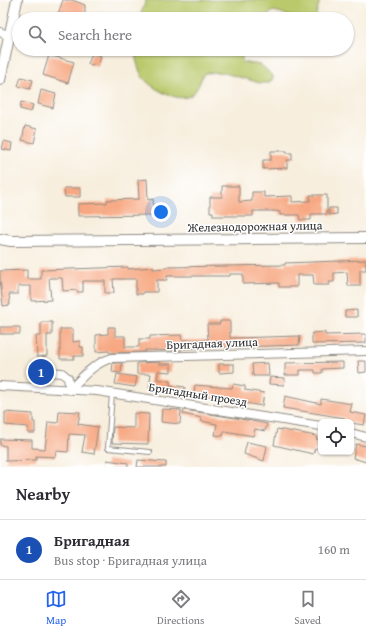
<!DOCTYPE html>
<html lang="en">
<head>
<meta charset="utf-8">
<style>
	body { margin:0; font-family:"Gentium Book Plus",serif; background:#f7f7f7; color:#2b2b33 }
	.controls { position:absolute; right:12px; bottom:12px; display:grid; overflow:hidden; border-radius:6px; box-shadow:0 1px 3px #0004 }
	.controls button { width:36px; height:36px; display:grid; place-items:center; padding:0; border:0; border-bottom:1px solid #e1e1e2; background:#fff; color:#2b2b33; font:20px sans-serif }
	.you { position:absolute; left:161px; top:212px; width:14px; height:14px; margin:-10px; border:3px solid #fff; border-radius:50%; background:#1a73e8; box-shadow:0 0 0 6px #1a73e833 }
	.badge { display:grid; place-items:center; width:26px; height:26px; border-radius:50%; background:#2563eb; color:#fff; font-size:13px; font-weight:700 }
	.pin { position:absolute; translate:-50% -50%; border:2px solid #fff; box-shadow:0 1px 4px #0006 }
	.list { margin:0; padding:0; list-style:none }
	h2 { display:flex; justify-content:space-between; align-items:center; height:52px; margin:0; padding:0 16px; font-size:17px }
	h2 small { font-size:13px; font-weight:400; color:#7c7c81 }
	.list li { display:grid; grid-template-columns:26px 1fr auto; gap:12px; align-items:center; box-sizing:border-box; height:60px; padding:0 16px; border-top:1px solid #e1e1e2 }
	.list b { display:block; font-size:15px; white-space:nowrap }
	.list p { margin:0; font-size:13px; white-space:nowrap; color:#7c7c81 }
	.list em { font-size:13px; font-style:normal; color:#7c7c81 }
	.icon { flex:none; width:22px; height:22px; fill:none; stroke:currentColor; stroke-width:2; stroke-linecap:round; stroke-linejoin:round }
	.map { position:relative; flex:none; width:366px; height:467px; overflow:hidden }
	.search { position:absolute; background:#fff; box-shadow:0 1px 3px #0004; left:12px; right:12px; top:12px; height:44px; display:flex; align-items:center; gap:10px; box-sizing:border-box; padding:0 14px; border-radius:22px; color:#7c7c81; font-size:15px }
	.sheet { height:112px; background:#fff }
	nav { display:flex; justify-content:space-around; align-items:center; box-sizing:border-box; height:56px; border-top:1px solid #e1e1e2; background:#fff; font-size:11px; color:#7c7c81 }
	nav a { display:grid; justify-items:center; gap:2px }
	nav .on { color:#2563eb }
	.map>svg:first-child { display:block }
	.green { fill:#bac96c; stroke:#727a4c }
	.building { fill:#f7a882 }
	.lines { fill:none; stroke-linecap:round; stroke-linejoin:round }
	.service-casing { stroke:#918c84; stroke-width:6 }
	.minor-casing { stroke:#918c84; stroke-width:10 }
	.tertiary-casing { stroke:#918c84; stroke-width:12 }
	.service { stroke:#fff; stroke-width:4 }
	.minor { stroke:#fff; stroke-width:8 }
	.tertiary { stroke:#fff; stroke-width:10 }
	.labels { text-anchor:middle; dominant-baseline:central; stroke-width:3; stroke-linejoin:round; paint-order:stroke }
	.street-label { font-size:12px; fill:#2b2b2b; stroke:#fff }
</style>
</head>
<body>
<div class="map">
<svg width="366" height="467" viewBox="0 0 366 467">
	<rect width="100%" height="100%" fill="#fff"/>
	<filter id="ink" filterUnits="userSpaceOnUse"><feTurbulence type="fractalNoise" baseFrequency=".025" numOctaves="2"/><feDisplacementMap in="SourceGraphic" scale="8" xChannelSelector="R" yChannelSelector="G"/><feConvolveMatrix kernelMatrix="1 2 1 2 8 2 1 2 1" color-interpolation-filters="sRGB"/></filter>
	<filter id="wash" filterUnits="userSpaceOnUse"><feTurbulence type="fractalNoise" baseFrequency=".012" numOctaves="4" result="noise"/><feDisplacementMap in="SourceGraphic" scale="16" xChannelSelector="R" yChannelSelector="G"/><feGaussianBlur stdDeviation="0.9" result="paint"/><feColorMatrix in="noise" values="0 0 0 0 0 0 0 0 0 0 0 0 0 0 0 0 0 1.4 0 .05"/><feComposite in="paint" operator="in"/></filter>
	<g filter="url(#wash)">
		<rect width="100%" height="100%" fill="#f7eedd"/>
		<path class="green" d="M146,0h175l-2,3 -4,16h-21l-12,-6 -9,-2 -10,8h-124z
			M135,49h132l-7,3 -18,1v9l19,3 13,12 -5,6h-9l-39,-11 -17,1c-4,8 -6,17 -13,22 -12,9 -41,-7 -49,-19 -4,-8 -7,-18 -7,-27z"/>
		<g id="blocks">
			<path class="building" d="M63,0h9l13,5v8l-4,6h-11l-12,-5z
				M92,53l9,3 -3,10 -10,-2z
				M49,55l25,7 -6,21 -25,-8z
				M21,77l12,3 -3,9 -12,-3z
				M41,90l15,4 -3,14 -15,-4z
				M21,102l12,3 -2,7 -11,-3z
				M25,126l12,3 -3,14 -12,-3z
				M4,141l8,2 -1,8 -9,-2z
				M271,151h16v2h5v7h-5v8l-24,1v-9h8z
				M147,179l1,21 5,-1 1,16 -76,1v-12l29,-1v-3l32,-1 -1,-19z
				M222,186h17v16l13,-1v-9h12v5l28,-1v6l18,-1v-6h17v19h-16v6h-11l-1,-5h-19v-3l-5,-1h-22v5h-40v-4h-3v-15h12z
				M64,188h16v9h-15z
				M329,208h8v6l-8,1z
				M366,260v10h-6v16h-12l-1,-14 -13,1v9h-5v3h-15l-1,-10h-16v12h-18v-4l-36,1v-10h-13v2h-63v4h-10v12h-14v2h-7v-15h-23l1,14h-9v-12h-22v11h-6v-2l-14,1 -1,-13h-13l2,22 -20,1v-15h-13v8h-9l1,11 -7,1 -3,-27v-8l27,-1v9h14v-9l87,-3v2l25,-2v2l13,-1v-1l119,-2v-2z
				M357,310v7h-12v-6z
				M220,321h10v17l70,-2 -1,9 -118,4v2h-6l-30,-1v2l-35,1 -1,-2 -13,1v-17l12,-1v-7h7v9h10v11h14v-8h11v-3l31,-1 1,5h26l-1,-16h13z
				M41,322h11v13h-5v21l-10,1 -1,-21h5z
				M0,327h20v7h-20z
				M60,329h13v13l7,-1v6h3v9h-9v3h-14z
				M325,332v3l41,-1v9l-54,1v-11z
				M358,361h8v11l-7,1z
				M159,362v2h12v8l-13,-1 -1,8 13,2v4l15,2 -1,7 -35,-6 2,-14h-14v-11z
				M343,362v6l-21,1v4h-7v-3h-15v5h-15v-12z
				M113,363h9l-1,10 -9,-1z
				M268,363l1,13h-16l-1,-12z
				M219,364h15v8l-15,1z
				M117,374l20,3 -2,10 -20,-3z
				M270,377l15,1 -1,7 -15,-1z
				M233,384l12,2v4l19,3 -2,13 -68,-12 1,-9 37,3z
				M285,396l36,8v-5l31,5 -2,8 16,3 -2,10 -20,-3 1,-4 -62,-10z
				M162,409l19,1 -1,14 -19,-2z
				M184,410l52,8 31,6 -2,7 -10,-2 -2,7 -29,-5 -1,5 -8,-1 2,-11 -16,-3 1,-3 -19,-4z
				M59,411l21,1 -2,12 20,3 -4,27 -12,-2 3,-17 -16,-1 -1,18 -12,-1 -1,6 -19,-1v4l-30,1v-15l-6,-1v-6l32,1v8l13,1 3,-27 10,1z
				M5,412l28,2v8h2v11h-7v-6l-23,-2z
				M134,413l15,1 -1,30 -36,-1 1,-16 21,1z
				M277,429l40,7 -1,3 5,1 -2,9 -4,-1 -2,6 -39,-9z
				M247,442l20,4 -3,15 -20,-7z
				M356,444l10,2v16l-13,-4z
				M107,460l21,3v4h-22z
				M138,460l28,2v5h-29z"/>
		</g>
	</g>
	<g filter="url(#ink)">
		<use href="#blocks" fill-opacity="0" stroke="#918c84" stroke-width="1"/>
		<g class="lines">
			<defs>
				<path id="service" d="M112,394l-4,54 42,4"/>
				<path id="minor" d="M0,32l9,4
					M0,386l97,5 224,35
					M35,387l14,-15 13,1 6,5 2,12
					M70,390c12,-13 24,-27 42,-32l254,-7
					M351,433l15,4"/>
				<path id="tertiary" d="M0,80l17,-80
					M0,239l11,2 355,-3"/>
			</defs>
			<use href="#service" class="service-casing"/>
			<use href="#minor" class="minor-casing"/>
			<use href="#tertiary" class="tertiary-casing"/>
			<use href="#service" class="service"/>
			<use href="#minor" class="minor"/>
			<use href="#tertiary" class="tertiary"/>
		</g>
	</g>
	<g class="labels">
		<g class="street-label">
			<text transform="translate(255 226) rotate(-1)">Железнодорожная улица</text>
			<text transform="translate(212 343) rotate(-2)">Бригадная улица</text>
			<text transform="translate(198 394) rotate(9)">Бригадный проезд</text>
		</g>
	</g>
</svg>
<div class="controls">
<button><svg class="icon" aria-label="locate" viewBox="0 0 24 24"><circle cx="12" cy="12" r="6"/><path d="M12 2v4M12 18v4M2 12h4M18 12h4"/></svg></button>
</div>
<div class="you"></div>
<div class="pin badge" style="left:41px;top:372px;background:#1a4fb4">1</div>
<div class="search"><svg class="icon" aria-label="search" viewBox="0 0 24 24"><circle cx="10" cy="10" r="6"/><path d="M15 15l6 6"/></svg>Search here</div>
</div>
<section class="sheet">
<h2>Nearby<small></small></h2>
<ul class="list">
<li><span class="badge" style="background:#1a4fb4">1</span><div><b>Бригадная</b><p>Bus stop · Бригадная улица</p></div><em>160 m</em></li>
</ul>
</section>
<nav>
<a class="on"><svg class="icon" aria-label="map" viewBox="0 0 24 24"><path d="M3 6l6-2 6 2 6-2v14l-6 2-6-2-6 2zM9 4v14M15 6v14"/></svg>Map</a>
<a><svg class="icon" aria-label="directions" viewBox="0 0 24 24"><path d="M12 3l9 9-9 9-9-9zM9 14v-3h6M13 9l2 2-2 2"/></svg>Directions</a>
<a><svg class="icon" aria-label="saved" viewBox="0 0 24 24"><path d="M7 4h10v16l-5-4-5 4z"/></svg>Saved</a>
</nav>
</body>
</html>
